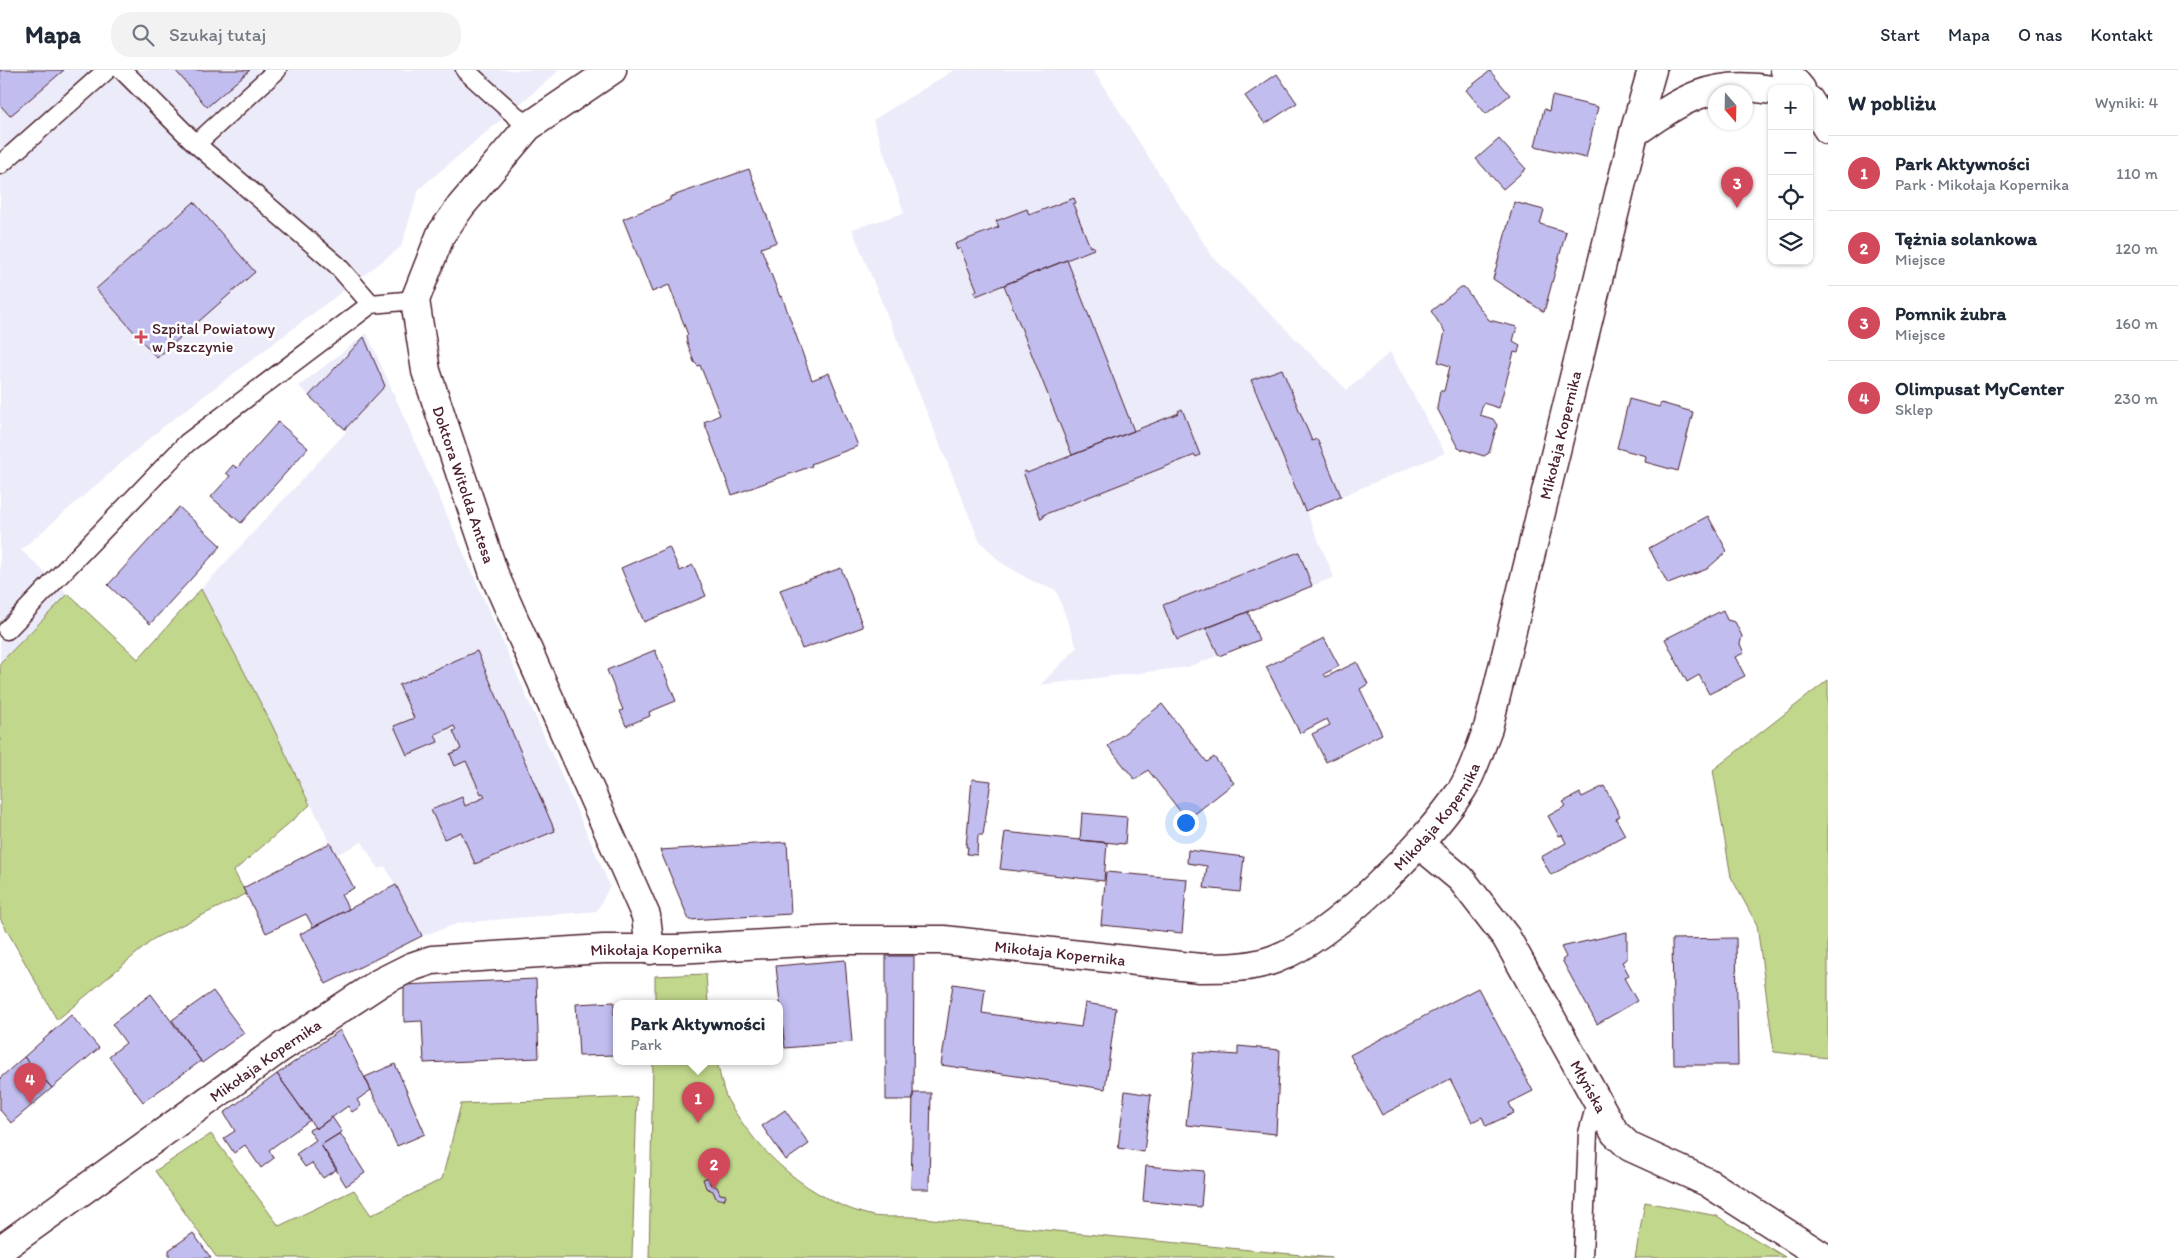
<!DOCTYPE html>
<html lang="pl">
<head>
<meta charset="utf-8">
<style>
	body { margin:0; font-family:Itim,sans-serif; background:#f2f2f3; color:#1f2937 }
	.controls { position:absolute; right:15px; top:15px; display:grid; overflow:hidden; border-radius:10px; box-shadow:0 1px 4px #0004 }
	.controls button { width:45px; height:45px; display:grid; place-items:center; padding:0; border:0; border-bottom:1px solid #e0e1e3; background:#fff; color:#1f2937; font:25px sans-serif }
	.compass { position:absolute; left:1708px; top:15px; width:45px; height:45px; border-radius:50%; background:#fff; box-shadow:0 1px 4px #0004; rotate:160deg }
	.you { position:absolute; left:1185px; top:752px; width:18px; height:18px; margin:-12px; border:4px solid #fff; border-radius:50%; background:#1a73e8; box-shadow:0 0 0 8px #1a73e833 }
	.badge { display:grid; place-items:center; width:32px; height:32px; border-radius:50%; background:#d1495b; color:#fff; font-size:16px; font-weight:700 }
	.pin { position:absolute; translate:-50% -41px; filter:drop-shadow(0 1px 2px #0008) }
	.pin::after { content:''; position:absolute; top:26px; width:18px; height:15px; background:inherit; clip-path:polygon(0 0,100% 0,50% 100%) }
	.popup { position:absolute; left:613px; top:930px; width:170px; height:65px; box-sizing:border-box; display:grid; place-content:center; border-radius:10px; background:#fff; filter:drop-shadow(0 1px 4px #0005); font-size:16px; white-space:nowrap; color:#747a83 }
	.popup b { font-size:19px; color:#1f2937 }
	.popup::after { content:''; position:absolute; left:50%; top:100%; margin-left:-10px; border:10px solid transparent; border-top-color:#fff }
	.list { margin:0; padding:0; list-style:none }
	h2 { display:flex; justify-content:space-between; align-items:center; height:65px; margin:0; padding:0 20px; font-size:21px }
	h2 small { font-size:16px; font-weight:400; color:#747a83 }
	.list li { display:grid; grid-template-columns:32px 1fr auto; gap:15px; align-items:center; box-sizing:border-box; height:75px; padding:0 20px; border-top:1px solid #e0e1e3 }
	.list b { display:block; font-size:19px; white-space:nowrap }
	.list p { margin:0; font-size:16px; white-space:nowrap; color:#747a83 }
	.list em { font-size:16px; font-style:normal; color:#747a83 }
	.icon { flex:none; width:28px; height:28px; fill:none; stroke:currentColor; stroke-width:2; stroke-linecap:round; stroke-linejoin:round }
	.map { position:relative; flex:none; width:1828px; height:1188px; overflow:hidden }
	header { display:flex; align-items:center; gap:30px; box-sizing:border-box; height:70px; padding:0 25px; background:#fff; border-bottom:1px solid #e0e1e3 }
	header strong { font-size:24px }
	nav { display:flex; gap:28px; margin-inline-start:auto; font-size:18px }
	.search { width:350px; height:45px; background:#f2f2f3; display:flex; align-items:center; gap:12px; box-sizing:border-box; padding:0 18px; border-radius:20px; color:#747a83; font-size:19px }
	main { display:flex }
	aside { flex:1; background:#fff }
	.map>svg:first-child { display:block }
	.built { fill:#ecebfa }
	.green { fill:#c1d78c; stroke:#867b5c }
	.building { fill:#c1bdef; stroke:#4a1f2b }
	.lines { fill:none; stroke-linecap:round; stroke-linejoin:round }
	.service-casing { stroke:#4a1f2b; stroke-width:21 }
	.minor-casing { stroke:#4a1f2b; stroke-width:31 }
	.tertiary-casing { stroke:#4a1f2b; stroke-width:31 }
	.secondary-casing { stroke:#4a1f2b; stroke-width:31 }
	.service { stroke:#fff; stroke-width:18 }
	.minor { stroke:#fff; stroke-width:28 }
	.tertiary { stroke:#fff; stroke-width:28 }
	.secondary { stroke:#fff; stroke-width:28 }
	.poi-dot { fill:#d1495b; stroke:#fff; stroke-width:2 }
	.labels { text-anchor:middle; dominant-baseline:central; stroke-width:5; stroke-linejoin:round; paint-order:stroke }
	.poi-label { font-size:16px; fill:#4a1f2b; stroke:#fff; text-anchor:start }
	.street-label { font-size:16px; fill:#4a1f2b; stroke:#fff }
</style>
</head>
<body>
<header>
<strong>Mapa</strong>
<div class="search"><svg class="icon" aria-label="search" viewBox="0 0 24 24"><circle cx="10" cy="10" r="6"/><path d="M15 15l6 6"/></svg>Szukaj tutaj</div>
<nav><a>Start</a><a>Mapa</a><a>O nas</a><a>Kontakt</a></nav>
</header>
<main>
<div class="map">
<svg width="1828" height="1188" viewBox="0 0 1828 1188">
	<rect width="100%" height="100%" fill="#fff"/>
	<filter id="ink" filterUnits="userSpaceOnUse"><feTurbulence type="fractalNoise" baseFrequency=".02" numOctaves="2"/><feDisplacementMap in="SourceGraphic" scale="10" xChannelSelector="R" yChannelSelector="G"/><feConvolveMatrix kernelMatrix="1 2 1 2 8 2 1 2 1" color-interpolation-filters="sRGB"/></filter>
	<g filter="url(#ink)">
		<path class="built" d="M0,0h560l-141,119 -18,58 -238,180 -142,123 47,44 -68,69z
			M954,0h139l119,186 135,134 43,-38 55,101 -139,58 28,66 -86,35 11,28 -71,27 -148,18 37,-37 -21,-58 -26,-10 -31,-19 -20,-21 -127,-311 52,-16 -31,-93z
			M367,263l243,553 -13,25 -138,12 -37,13 -37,-70 -7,3 -16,-27 -26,13 -65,-132 -70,-134 145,-157 -47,-46z"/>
		<path class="green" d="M201,519l70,134 39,82 -76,66 12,23 -91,44 -98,82 -57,-102v-255l68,-69 70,65z
			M1828,610v378l-54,-6 -17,-127 -26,-48 -18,-107z
			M706,904l2,30h-53v-28z
			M653,992h64c3,11 5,26 10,37 31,55 84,102 146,117 12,2 27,0 39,1l420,41h-683z
			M637,1027l-5,161h-415l-62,-87 56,-37 68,92 75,-36 17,25 71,-36 19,-75z
			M1645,1132l72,14 68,41 -150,1z"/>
		<path class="building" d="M0,0h64l-54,46 -10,-11z
			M175,0h75l-43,37z
			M1490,1l20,24 -24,19 -20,-24z
			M1277,4l20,29 -32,21 -20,-28z
			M1552,26l46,11 -12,51 -51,-12 9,-37 5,2z
			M1499,69l27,30 -23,20 -27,-30z
			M749,99l28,73 -16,6 19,49 2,-1 30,84 17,-7 29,73 -47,18 1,2 -80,29 -28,-73 16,-7 -20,-50 -2,1 -4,-4 -7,-20 -1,-6 2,-1 -19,-50 -17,7 -29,-73 47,-19v-3z
			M1074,128l2,5 -3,1 17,43 3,-1 1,3 -118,47 -2,-4 3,-2 -17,-42 -3,2 -2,-6 44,-17 -3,-6 31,-12 2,6z
			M194,132l61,70 -98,86 -61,-69z
			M1514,132l30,8 -4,14 26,8 -22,80 -51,-33z
			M1067,190l67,171 -62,24 -68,-170z
			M1461,217h3l25,33 28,7 -4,14 7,4 -2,8 -4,-1 -15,56 -16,-5 -3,12 13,4 4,6 -8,28 -5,3 -26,-8 -21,-40 3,-17h4l6,-25 -12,-4 7,-30 -14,-21z
			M364,267l21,49 -40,43 -36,-33z
			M1282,299l30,72 5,-2 24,57 -36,15 -54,-131z
			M1629,329l30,8 2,-4 32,9 -15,59 -33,-9 1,-6 -29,-8z
			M1182,339l18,46 -4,2 -1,-2 -152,60 1,2 -3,2 -18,-47 3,-1 1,2 152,-60 -1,-2z
			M278,352l30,26 -67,75 -30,-26 19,-21 -4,-3 7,-8 4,3z
			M179,437l42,39 -71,78 -42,-39z
			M1708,446l19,35 -20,18 -39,15 -19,-36z
			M669,477l11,24 13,-6 13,31 -62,26 -23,-54z
			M1299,482l13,34 -135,54 -14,-35z
			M841,498l22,59 -61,22 -22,-59z
			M1723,540l4,10 8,2 7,14 -2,8 4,9 -9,4 10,19 -36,18 -10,-19 -12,7 -22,-43z
			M1248,542l11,28 -40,16 -13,-28z
			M1324,568l15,28 -15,8 2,3 31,-15 11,22 -8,5 22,45 -56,28 -14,-28 18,-9 -3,-6 -27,14 -34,-66z
			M655,580l21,51 -27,11 1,4 -24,10 -6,-15 3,-1 -16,-40z
			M477,581l78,180 -80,33 -14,-32 -17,7 -13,-29 31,-13 3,9 20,-9 -2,-4 -2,1 -15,-33 -11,5 -5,-12 11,-5 -8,-18 3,-1 -2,-4 -19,8 3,8 -31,13 -13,-29 20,-8 -15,-33z
			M1162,634l45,58 7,-5 20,26 -47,37 -39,-50 -13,10 -27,-34z
			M972,709l19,2 -8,54h-5l-1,20 -10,-1 1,-7h-2z
			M1604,716l16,30 -4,3 9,16 -74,40 -10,-18 25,-14 -4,-8 -3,1 -11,-20 18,-10 -3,-4 17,-9 2,4z
			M1082,743l45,4 -2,27 -45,-4z
			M1005,762l102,11 -3,38 -104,-12z
			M787,772l4,72 -102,6 -29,-70z
			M330,773l24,45 -13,7 8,14 -36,18 -7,-13 -40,19 -23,-45z
			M1188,780l56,7 -4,35 -36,-4 3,-22 -20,-3z
			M1106,802l81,7 -5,54 -81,-8z
			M396,815l26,51 -96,48 -26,-50z
			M1627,862v27l-5,3 7,13 -5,3 13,23 -40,23 -35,-64 4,-3 -5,-10z
			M1736,868l2,127h-64l-2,-126z
			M886,886h28l-1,144h-27z
			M845,890l7,82 -67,6 -9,-82z
			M536,909l3,79 -115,5 -2,-42 -18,1v-37z
			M953,914l32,5 -3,24 99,14 4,-24 31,5 -11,81 -164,-24z
			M1478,918l55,103 -24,12 5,10 -28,13 -4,-9 -10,5 -22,-43 -68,36 -32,-60z
			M213,921l31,42 -42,30 -30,-43z
			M151,924l50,67 -58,41 -34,-46 17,-13 -14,-19z
			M614,932v13l3,1 -1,39 -37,1 -3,-52z
			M71,945l28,33 -47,40 -28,-31z
			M340,960l31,60 -14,10 4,6 -9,6 -4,-6 -32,23 -39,-55z
			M1238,976l42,4 -4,84 -90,-9 8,-73 44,3z
			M24,987l28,31 -41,35 -11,-13v-32z
			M395,994l30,70 -28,12 -32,-69z
			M277,1004l33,46 -41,30 5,8 -13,10 -16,-23 -11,8 -10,-15 11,-7 -11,-18z
			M1125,1021l26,4 -7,57 -26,-4z
			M913,1023h18l-2,96h-18z
			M785,1040l24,34 -23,16 -24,-34z
			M332,1047l10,15 -21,13 16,24 -14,9 -11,-15 -7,4 -9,-13 20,-14 -7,-10 6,-3 1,2z
			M340,1063l25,40 -19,13 -25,-41z
			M1146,1096l58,5 -3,36 -58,-6z
			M709,1107l1,7 7,3 3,7 6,1 -2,5 -8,-2 -3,-7 -7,-3 -3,-9z
			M193,1163l18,25h-42v-8z"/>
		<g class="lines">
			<defs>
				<path id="service" d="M122,0l74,74 141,121 34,39
					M465,0l63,57
					M196,74l81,-74
					M0,95l107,-95
					M7,560l180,-187 184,-139 44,-4
					M1583,1188l5,-125 9,-33"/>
				<g id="minor">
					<path id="s1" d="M612,0l-84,57 -67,79 -20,28 -26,66 11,71 68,203 152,342 4,34"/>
					<path id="s2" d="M1419,774l42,35 45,58 109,196 15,14 77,35 118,76"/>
				</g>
				<g id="tertiary">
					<path d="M1634,63c47,-33 77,-54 138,-43"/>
					<path id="s3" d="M0,1180l282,-203 99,-65 30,-15 21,-7 171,-11h74l162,-9h105l256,28c25,0 52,0 75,-9 60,-23 150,-115 186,-168 12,-18 19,-43 27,-63l146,-595 18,-63"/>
				</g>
				<path id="secondary" d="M1785,0l16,19
					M1809,30l19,30"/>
			</defs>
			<use href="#service" class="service-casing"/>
			<use href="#minor" class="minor-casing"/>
			<use href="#tertiary" class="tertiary-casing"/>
			<use href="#secondary" class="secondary-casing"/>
			<use href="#service" class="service"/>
			<use href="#minor" class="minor"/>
			<use href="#tertiary" class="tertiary"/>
			<use href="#secondary" class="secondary"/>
		</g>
	</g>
	<path class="poi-dot" d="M138.5 259.5h5v5h5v5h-5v5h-5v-5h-5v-5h5z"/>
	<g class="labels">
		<g class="poi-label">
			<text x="152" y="258">Szpital Powiatowy<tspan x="152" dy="18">w Pszczynie</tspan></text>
		</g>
		<g class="street-label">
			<text stroke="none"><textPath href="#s3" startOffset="1991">Mikołaja Kopernika</textPath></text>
			<text stroke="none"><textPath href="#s1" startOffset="502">Doktora Witolda Antesa</textPath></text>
			<text stroke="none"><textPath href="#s3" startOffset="1586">Mikołaja Kopernika</textPath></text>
			<text stroke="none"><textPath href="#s3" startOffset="746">Mikołaja Kopernika</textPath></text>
			<text stroke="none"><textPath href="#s3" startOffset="1151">Mikołaja Kopernika</textPath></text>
			<text stroke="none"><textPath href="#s3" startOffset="326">Mikołaja Kopernika</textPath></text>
			<text stroke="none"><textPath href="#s2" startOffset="299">Młyńska</textPath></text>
		</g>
	</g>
</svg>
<div class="controls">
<button>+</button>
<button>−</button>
<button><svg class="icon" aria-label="locate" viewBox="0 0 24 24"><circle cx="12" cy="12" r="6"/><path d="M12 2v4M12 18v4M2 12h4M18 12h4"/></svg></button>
<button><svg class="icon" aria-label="layers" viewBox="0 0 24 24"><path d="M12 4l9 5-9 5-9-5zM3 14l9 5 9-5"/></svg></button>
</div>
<svg class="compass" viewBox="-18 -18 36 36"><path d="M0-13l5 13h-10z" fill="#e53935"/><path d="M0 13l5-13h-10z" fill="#747a83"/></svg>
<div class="you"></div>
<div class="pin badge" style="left:698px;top:1053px">1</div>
<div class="popup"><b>Park Aktywności</b>Park</div>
<div class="pin badge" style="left:714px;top:1119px">2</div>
<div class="pin badge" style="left:1737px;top:138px">3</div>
<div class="pin badge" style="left:30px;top:1034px">4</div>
</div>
<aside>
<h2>W pobliżu<small>Wyniki: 4</small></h2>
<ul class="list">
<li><span class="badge">1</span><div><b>Park Aktywności</b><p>Park · Mikołaja Kopernika</p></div><em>110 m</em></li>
<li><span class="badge">2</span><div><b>Tężnia solankowa</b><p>Miejsce</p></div><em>120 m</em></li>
<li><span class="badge">3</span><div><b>Pomnik żubra</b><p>Miejsce</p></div><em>160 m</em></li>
<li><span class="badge">4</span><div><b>Olimpusat MyCenter</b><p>Sklep</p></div><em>230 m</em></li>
</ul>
</aside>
</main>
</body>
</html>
